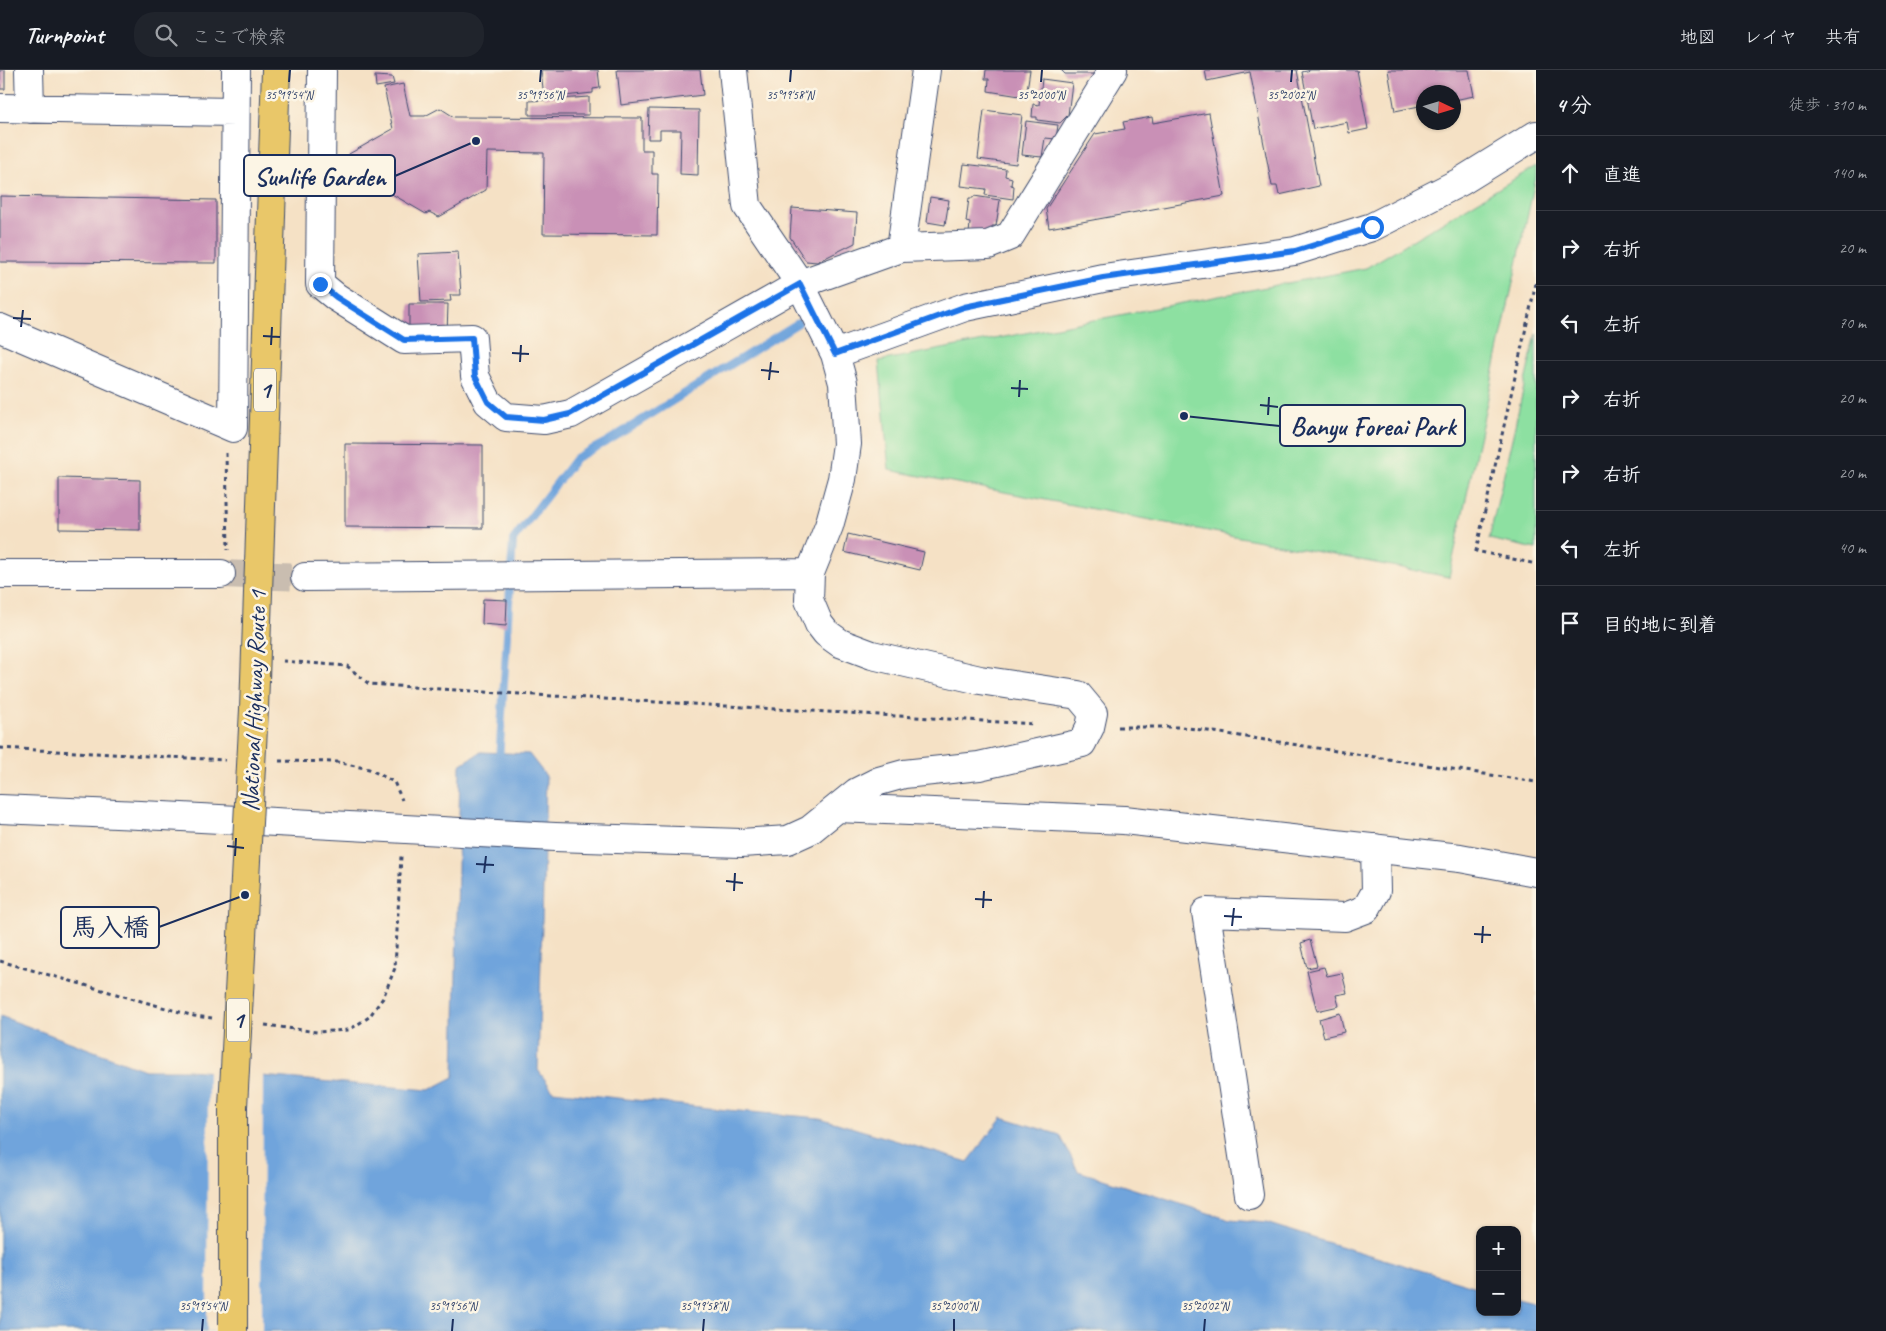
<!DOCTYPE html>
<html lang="ja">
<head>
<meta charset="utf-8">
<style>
	body { margin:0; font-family:Caveat,"Klee One",sans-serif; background:#20242c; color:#f1f3f6 }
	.controls { position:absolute; right:15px; bottom:15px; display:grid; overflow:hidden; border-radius:10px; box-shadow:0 1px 4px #0004 }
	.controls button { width:45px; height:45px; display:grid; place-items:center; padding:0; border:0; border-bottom:1px solid #363941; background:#171b24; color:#f1f3f6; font:25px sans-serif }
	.compass { position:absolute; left:1416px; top:15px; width:45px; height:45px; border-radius:50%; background:#171b24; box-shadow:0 1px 4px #0004; rotate:94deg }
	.stop { position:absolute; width:15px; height:15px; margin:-11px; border:4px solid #1a73e8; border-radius:50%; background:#fff }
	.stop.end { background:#1a73e8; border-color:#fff; box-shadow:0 1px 5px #0008 }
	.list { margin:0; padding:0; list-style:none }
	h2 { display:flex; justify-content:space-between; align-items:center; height:65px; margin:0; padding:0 20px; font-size:21px }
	h2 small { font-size:16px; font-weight:400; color:#9ea1a6 }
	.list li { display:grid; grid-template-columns:32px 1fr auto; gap:15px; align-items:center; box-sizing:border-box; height:75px; padding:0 20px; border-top:1px solid #363941 }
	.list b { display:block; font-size:19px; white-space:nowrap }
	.list em { font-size:16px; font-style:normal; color:#9ea1a6 }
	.icon { flex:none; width:28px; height:28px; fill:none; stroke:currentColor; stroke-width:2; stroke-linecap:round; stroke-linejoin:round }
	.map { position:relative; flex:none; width:1536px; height:1261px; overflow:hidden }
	header { display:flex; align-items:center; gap:30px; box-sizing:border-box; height:70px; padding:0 25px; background:#171b24; border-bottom:1px solid #363941 }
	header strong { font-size:24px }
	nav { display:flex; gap:28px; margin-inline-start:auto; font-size:18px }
	.search { width:350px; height:45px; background:#20242c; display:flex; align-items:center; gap:12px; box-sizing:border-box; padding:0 18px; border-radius:20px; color:#9ea1a6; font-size:19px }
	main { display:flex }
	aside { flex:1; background:#171b24 }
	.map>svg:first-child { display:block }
	.green { fill:#8de0a1; stroke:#548880 }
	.water { fill:#6fa4dc; stroke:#456a9d }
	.pier { fill:#f5e1c5 }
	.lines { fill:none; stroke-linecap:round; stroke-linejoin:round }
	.stream { stroke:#6fa4dc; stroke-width:8 }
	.building { fill:#c990b6 }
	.minor-tunnel { stroke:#c9bdb0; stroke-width:28; stroke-dasharray:28 14; stroke-linecap:butt }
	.minor-casing { stroke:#3c4a6d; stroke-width:30 }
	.highway-casing { stroke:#3c4a6d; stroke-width:30 }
	.path { stroke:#3c4a6d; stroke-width:3; stroke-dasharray:4 4; stroke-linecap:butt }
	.minor { stroke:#fff; stroke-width:28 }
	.highway { stroke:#e9c769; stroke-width:28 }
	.highway-bridge-casing { stroke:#3c4a6d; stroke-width:30; stroke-linecap:butt }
	.highway-bridge { stroke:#e9c769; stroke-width:28 }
	.route { stroke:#1a73e8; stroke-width:6 }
	.ticks { fill:none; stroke:#1b2f5e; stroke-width:2 }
	.labels { text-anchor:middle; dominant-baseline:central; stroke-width:5; stroke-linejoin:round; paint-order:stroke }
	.shield { fill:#fcf5e5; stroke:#5e6a86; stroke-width:1 }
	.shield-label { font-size:24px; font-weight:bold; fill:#1b2f5e }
	.street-label { font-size:25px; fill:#1b2f5e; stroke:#fcf5e5 }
	.ticks-label { font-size:12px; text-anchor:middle; fill:#1b2f5e; stroke:#fcf5e5; stroke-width:5; stroke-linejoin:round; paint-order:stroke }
	.leader { fill:none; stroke:#1b2f5e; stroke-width:2 }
	.callout-dot { fill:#1b2f5e; stroke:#fcf5e5; stroke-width:2 }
	.callout { fill:#fcf5e5; stroke:#1b2f5e; stroke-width:2 }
	.callout-label { font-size:26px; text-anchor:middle; font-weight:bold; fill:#1b2f5e }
</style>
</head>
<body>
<header>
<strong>Turnpoint</strong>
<div class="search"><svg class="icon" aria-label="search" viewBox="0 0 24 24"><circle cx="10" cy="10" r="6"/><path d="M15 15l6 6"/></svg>ここで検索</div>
<nav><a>地図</a><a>レイヤ</a><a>共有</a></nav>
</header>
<main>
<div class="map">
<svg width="1536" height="1261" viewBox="0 0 1536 1261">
	<rect width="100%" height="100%" fill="#fcf5e5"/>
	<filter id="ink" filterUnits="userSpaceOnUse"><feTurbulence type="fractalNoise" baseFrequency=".02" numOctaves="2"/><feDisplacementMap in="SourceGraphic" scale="10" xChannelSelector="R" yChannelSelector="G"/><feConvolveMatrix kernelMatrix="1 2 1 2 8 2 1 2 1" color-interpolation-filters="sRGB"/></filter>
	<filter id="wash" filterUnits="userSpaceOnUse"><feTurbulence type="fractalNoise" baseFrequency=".0096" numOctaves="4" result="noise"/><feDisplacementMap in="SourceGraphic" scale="20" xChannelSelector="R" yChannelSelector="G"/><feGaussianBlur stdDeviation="1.12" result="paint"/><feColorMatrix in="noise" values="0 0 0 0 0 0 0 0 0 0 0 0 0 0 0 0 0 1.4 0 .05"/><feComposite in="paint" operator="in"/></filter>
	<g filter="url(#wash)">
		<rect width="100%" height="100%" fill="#f5e1c5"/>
		<path class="green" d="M1536,96v11l-87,400 -560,-107 -10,-109 487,-93z
			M1536,264v215l-47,-10z"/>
		<path class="water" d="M481,682l48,2 17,22 -8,294 15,21 174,19 93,8 148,44 34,-45 58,18 18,36 152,49 36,3 50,16 164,49v24h37v-13l19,5v27h-1536v-315l145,54h43l241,20 25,-13 6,-312z"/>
		<path class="pier" d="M208,999l55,5 -1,257h-55z"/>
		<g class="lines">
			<path class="stream" d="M499,691l14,-221 63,-82 32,-17 190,-118"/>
		</g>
		<g id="blocks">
			<path class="building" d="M0,0h5v19h-5z
				M541,0h57l2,18 -7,1v4l-49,5z
				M617,0h83l3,25 -82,10z
				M986,0h44l-4,27 -38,-6 1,-12h-4z
				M1061,0h35l-3,4h-28z
				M1205,0h92l22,116 -40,9 -2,-9h-5l-22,-114 -43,9z
				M1311,0h46l11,59 -19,4 -2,-11 -34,7 -11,-57z
				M1388,0h81l5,26 -20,4v-8h-30v13l-29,6z
				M375,6l17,1 2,7 -18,3z
				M1042,9l30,4 -4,32 -8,8 -23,-3v-3h-5l1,-13 6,1z
				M403,14l7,32h15l15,-8 14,9 188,1v32h10v24h6l-1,61 -114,-1 1,-81 -57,-1 -1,38 -47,27 -10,-5 -3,2 -77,-45v-15l44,-25 -9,-41z
				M589,27v18h-60v-14z
				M649,39l50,1 -1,65 -18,-1 1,-44h-21v9h-12z
				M984,40l38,5 -6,49 -38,-5z
				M1209,43l15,83 -175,32 -3,-19 49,-75 30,-5 -2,-7 29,-5 1,6z
				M1026,51l32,4 -2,14 -11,-1 -3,19 -20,-2z
				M964,94l42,5 -1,7 7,2 -1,7 3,1 -1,13 -28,-4 1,-6 -25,-3z
				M0,126l216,4v63l-216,-1z
				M974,126l26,4 -4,26h-4l-1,11 -22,-3 1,-11 -4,-1 3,-24h4z
				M930,127l19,3 -4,25 -18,-3z
				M792,138l65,5 -2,30 -38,19 -11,-1 -16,-24z
				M458,182l3,43h-11l1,6 -30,1 -3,-48z
				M409,234h39l-1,30h-38z
				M345,374l138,1v83l-138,-1z
				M59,408l81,2v50l-81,-1z
				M848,464l76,18 -4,18 -76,-18z
				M483,529l24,1 -1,26 -24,-2z
				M1310,870l7,26 -10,2 -6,-25z
				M1324,897l3,9 15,-3 5,20 -11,2 3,11 -22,5 -10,-40z
				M1340,943l4,19 -20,5 -5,-18z"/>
		</g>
	</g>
	<g filter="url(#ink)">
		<use href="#blocks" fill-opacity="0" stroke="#3c4a6d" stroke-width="1"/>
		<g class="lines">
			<path class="minor-tunnel" d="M221,504l84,3"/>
			<defs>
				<path id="minor" d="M29,0l1,39
					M322,0l-2,214 16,13 68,43 68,-2 3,38 13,26 18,15 38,3 27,-6 229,-130 101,-36 25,-178
					M0,38l235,4
					M901,178l87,-3 22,-9 103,-166
					M0,258l233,100 3,-358
					M835,284l130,-47 138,-29 192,-27 77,-24 88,-45 76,-47
					M0,504h221
					M305,507l505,-4
					M837,738l287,12 336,38 76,14
					M0,739l163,7 392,21 186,6 47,-3 22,-10 47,-38 22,-11 25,-7 75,-8 103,-23 8,-16 3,-14 -15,-18 -98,-15 -108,-25 -32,-12 -14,-10 -7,-9 -10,-24 1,-27 19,-47 13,-47 5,-35 -4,-61 -8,-29 -35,-70 -53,-78 -14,-136
					M1249,1125l-43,-283 139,5 21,-8 10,-18 -1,-43"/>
				<path id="highway" d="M254,639l22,-639"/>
			</defs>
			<use href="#minor" class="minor-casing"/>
			<use href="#highway" class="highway-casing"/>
			<path class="path" d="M1536,213l-60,268 60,13
				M226,383l2,97
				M283,591l64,5 22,18 116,8 550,32
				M1118,657h64l354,55
				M0,678l225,12
				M279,691l58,1 32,7 25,13 8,18
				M0,891l194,55 18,2
				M265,955l52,7 32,-2 20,-13 14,-19 12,-30 6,-112"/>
			<use href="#minor" class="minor"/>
			<use href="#highway" class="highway"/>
			<defs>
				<path id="highway-bridge" d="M233,1261v-224l21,-398"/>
			</defs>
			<use href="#highway-bridge" class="highway-bridge-casing"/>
			<use href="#highway-bridge" class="highway-bridge"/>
		</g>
	</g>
	<g class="lines" filter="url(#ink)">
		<path class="route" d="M320,214l16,13 68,43 68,-2 3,38 13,26 18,15 38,3 26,-6 230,-130 35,70 129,-47 139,-29 192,-27 77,-24"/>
	</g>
	<path class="ticks" d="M289,12l1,-12M540,12l1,-12M790,12l1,-12M1041,12l1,-12M1291,12l1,-12M13,248l18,1M21,257l2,-17M263,266l17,1M271,275l1,-18M512,283l17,1M520,292l1,-17M761,300l18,2M769,310l2,-18M1011,318l17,1M1019,327l1,-17M1260,335l18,2M1268,345l1,-18M227,776l17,2M235,786l1,-18M476,794l18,1M484,803l2,-17M726,811l17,2M734,821l1,-18M975,829l17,1M983,838l1,-17M1224,846l18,1M1232,856l2,-18M1474,864l17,1M1482,873l1,-17M202,1261l1,-12M452,1261l1,-12M703,1261l1,-12M954,1261v-12M1204,1261l1,-12"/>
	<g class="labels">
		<g class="shield">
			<rect x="254" y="298.5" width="22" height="43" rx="4"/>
			<rect x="227" y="928.5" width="22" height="43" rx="4"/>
		</g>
		<g class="shield-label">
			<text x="265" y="320">1</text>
			<text x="238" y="950">1</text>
		</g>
		<g class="street-label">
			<text transform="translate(254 631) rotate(-88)">National Highway Route 1</text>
		</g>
	</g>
	<g class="ticks-label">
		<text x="289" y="29">35°19'54"N</text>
		<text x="540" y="29">35°19'56"N</text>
		<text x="790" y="29">35°19'58"N</text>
		<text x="1041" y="29">35°20'00"N</text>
		<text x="1291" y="29">35°20'02"N</text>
		<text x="203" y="1240">35°19'54"N</text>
		<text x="453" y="1240">35°19'56"N</text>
		<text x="704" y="1240">35°19'58"N</text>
		<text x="954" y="1240">35°20'00"N</text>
		<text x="1205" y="1240">35°20'02"N</text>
	</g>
	<path class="leader" d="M476 71L395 106M1184 346L1280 356M245 825L159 857"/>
	<g class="callout-dot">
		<circle cx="476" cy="71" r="5"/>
		<circle cx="1184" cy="346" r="5"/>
		<circle cx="245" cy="825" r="5"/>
	</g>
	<g class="callout">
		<rect x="244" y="85" width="151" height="41" rx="5"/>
		<rect x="1280" y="335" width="185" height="41" rx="5"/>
		<rect x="61" y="837" width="98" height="41" rx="5"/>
	</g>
	<g class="callout-label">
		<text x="320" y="115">Sunlife Garden</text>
		<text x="1373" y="365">Banyu Foreai Park</text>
		<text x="110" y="866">馬入橋</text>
	</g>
</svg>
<div class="controls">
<button>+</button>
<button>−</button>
</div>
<svg class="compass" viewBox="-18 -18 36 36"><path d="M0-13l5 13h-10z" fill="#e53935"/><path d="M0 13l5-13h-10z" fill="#9ea1a6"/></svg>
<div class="stop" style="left:1372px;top:157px"></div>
<div class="stop end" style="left:320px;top:214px"></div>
</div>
<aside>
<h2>4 分<small>徒歩 · 310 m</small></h2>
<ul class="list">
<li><svg class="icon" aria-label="ahead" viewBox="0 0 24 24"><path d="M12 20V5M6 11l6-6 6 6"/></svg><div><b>直進</b></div><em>140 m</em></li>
<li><svg class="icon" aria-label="right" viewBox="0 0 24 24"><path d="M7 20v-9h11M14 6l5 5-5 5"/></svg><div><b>右折</b></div><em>20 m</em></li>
<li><svg class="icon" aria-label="left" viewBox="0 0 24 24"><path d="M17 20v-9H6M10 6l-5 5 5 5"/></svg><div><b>左折</b></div><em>70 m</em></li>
<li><svg class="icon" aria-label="right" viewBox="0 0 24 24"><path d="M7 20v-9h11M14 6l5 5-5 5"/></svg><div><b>右折</b></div><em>20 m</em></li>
<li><svg class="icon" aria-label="right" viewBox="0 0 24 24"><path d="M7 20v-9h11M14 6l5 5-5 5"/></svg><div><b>右折</b></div><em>20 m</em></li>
<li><svg class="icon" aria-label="left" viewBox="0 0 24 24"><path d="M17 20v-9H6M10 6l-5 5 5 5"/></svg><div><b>左折</b></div><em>40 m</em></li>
<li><svg class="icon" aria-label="arrive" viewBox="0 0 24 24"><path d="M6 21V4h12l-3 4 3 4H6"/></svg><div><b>目的地に到着</b></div></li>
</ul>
</aside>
</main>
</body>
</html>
